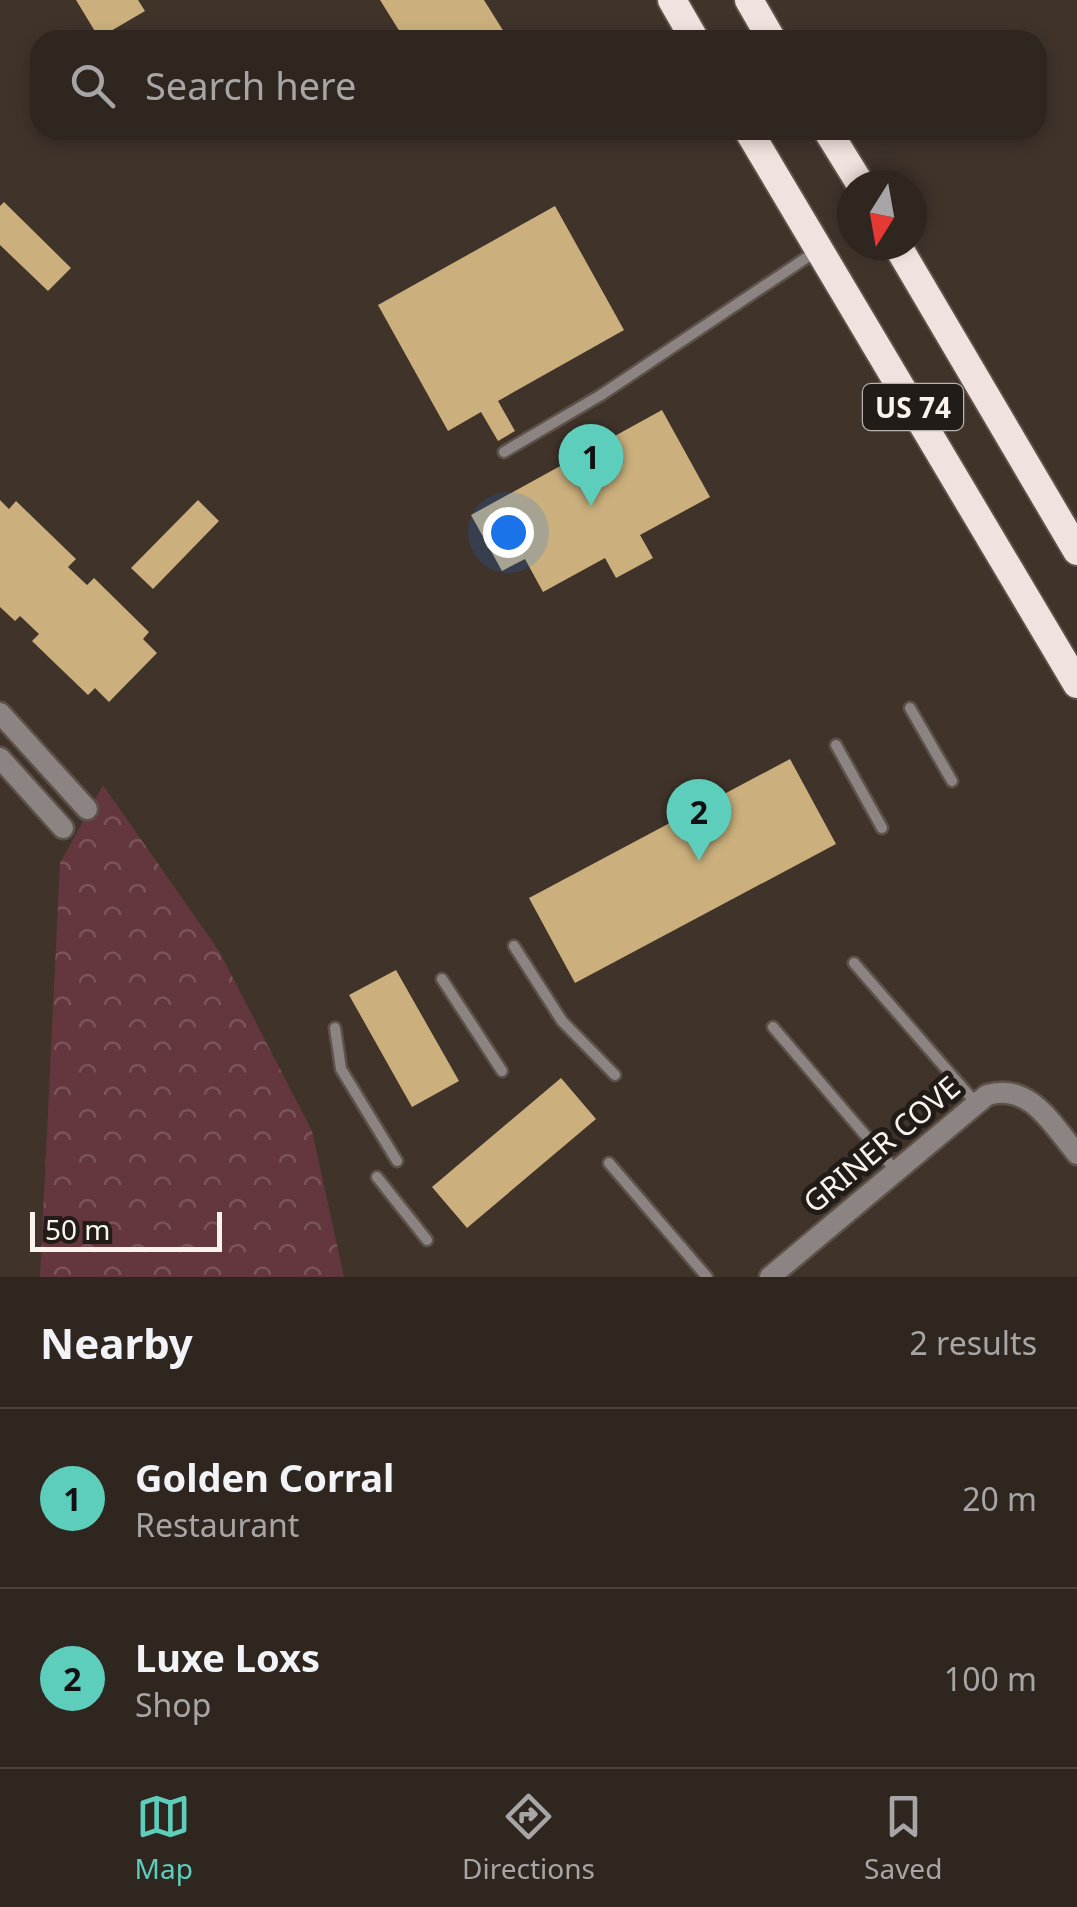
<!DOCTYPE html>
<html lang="en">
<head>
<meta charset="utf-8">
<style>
	body { margin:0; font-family:"Noto Sans",sans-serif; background:#3b322d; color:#f1f3f6 }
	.compass { position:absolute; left:837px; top:170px; width:90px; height:90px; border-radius:50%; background:#2f2620; box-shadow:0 5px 15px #0003; rotate:191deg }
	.scale { position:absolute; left:30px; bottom:25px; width:192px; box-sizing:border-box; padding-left:10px; border:5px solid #fbf3ed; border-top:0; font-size:28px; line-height:35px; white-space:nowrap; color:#fbf3ed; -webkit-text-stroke:8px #211c18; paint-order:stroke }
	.you { position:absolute; left:508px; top:532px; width:35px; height:35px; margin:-25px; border:8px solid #fff; border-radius:50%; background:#1a73e8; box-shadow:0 0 0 15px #1a73e833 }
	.badge { display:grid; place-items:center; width:65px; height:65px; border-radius:50%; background:#5ccebb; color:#111; font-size:32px; font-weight:700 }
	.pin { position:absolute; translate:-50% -82px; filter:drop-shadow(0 2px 5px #0008) }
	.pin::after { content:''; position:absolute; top:52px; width:35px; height:30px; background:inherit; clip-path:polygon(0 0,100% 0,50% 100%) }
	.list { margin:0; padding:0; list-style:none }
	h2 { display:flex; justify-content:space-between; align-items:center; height:130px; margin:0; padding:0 40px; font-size:42px }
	h2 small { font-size:32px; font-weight:400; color:#a7a5a5 }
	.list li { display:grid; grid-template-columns:65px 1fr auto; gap:30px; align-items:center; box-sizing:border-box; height:180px; padding:0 40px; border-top:2px solid #4a433e }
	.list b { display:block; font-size:38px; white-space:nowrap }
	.list p { margin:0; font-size:32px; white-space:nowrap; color:#a7a5a5 }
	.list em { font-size:32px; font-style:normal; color:#a7a5a5 }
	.icon { flex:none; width:55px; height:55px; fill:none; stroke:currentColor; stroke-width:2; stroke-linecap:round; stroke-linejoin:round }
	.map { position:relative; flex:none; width:1077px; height:1277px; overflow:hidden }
	.search { position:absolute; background:#2f2620; box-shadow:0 5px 15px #0003; left:30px; right:30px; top:30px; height:110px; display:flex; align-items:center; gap:25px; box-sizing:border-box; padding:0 35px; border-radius:30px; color:#a7a5a5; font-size:38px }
	.sheet { height:490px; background:#2f2620 }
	nav { display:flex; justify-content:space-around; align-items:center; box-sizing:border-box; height:140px; border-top:2px solid #4a433e; background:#2f2620; font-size:28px; color:#a7a5a5 }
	nav a { display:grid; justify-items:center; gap:5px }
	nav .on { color:#5ccebb }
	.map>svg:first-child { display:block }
	.forest { fill:url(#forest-crowns) }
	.building { fill:#cbb07d }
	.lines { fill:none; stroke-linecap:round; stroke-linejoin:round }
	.service-casing { stroke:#5d5249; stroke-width:15 }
	.minor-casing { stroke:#5d5249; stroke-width:25 }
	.trunk-casing { stroke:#5d5249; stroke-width:32 }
	.service { stroke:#8c8482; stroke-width:10 }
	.minor { stroke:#8c8482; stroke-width:20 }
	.trunk { stroke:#f0e2de; stroke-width:28 }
	.labels { text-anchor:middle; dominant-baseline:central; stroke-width:10; stroke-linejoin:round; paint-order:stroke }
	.shield { fill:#211c18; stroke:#bab2ad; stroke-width:2.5 }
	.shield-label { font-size:28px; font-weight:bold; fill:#fbf3ed }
	.street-label { font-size:30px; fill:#fbf3ed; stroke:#211c18 }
</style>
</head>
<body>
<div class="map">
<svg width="1077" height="1277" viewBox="0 0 1077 1277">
	<defs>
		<pattern id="forest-crowns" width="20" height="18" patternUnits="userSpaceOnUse" patternTransform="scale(2.5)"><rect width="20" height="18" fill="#64373f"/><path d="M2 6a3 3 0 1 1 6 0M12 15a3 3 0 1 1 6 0" fill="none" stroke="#7b545b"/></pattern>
	</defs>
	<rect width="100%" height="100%" fill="#3f332a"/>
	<path class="forest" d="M103,785l116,166 93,180 32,146h-304l20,-414z"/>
	<path class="building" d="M76,0h62l7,11 -46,27z
		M380,0h104l25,40h-104z
		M4,202l67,66 -23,23 -48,-46v-39z
		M555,206l69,124 -126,71 17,30 -17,10 -17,-29 -33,19 -70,-126z
		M662,410l48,87 -70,38 13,23 -37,20 -11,-20 -62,34 -18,-33 -23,12 -31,-56z
		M0,500l9,9 7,-8 60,58 -8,8 19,18 7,-7 55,54 -6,7 14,14 -48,49 -14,-14 -7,7 -56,-54 7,-7 -19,-18 -5,5 -15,-14z
		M198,500l21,21 -66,68 -22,-21z
		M790,759l46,85 -261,139 -46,-85z
		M396,970l63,111 -47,26 -63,-112z
		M561,1078l35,41 -129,109 -35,-41z"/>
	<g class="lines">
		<defs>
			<path id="service" d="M504,452l97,-57 217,-145
				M910,708l42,73
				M836,745l46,83
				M514,946l48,75 53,54
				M854,963l121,139
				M442,979l60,92
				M773,1027l122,143
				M335,1028l6,41 56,92
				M609,1163l98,114
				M377,1177l50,63"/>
			<path id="minor" d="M0,713l87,96
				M0,758l63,70
				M770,1277l217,-182c43,-13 66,31 90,59"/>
			<path id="trunk" d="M672,0l23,40
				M749,0l23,40
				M748,130l329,554
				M827,130l34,55
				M897,245l180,306"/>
		</defs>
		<use href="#service" class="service-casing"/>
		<use href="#minor" class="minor-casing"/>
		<use href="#trunk" class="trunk-casing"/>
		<use href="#service" class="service"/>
		<use href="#minor" class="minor"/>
		<use href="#trunk" class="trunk"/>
	</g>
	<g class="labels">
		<rect class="shield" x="863" y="384" width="100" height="46" rx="8"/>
		<g class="shield-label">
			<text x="913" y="407">US 74</text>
		</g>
		<g class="street-label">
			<text transform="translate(881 1144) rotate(-40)">GRINER COVE</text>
		</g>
	</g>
</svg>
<svg class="compass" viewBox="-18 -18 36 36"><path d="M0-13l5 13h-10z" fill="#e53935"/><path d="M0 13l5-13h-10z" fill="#a7a5a5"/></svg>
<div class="scale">50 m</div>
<div class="you"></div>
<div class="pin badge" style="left:591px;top:506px">1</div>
<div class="pin badge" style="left:699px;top:861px">2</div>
<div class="search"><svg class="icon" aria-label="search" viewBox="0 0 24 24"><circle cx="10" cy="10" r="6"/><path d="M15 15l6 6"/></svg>Search here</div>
</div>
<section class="sheet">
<h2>Nearby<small>2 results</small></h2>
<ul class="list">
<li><span class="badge">1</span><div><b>Golden Corral</b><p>Restaurant</p></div><em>20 m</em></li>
<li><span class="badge">2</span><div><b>Luxe Loxs</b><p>Shop</p></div><em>100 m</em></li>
</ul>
</section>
<nav>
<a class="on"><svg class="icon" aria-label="map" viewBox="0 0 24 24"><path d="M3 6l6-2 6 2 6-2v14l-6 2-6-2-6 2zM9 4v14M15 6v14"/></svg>Map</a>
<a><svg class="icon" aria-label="directions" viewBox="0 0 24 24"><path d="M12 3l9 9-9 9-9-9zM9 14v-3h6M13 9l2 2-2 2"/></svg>Directions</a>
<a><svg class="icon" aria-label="saved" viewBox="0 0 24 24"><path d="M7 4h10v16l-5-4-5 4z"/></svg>Saved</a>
</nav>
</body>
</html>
